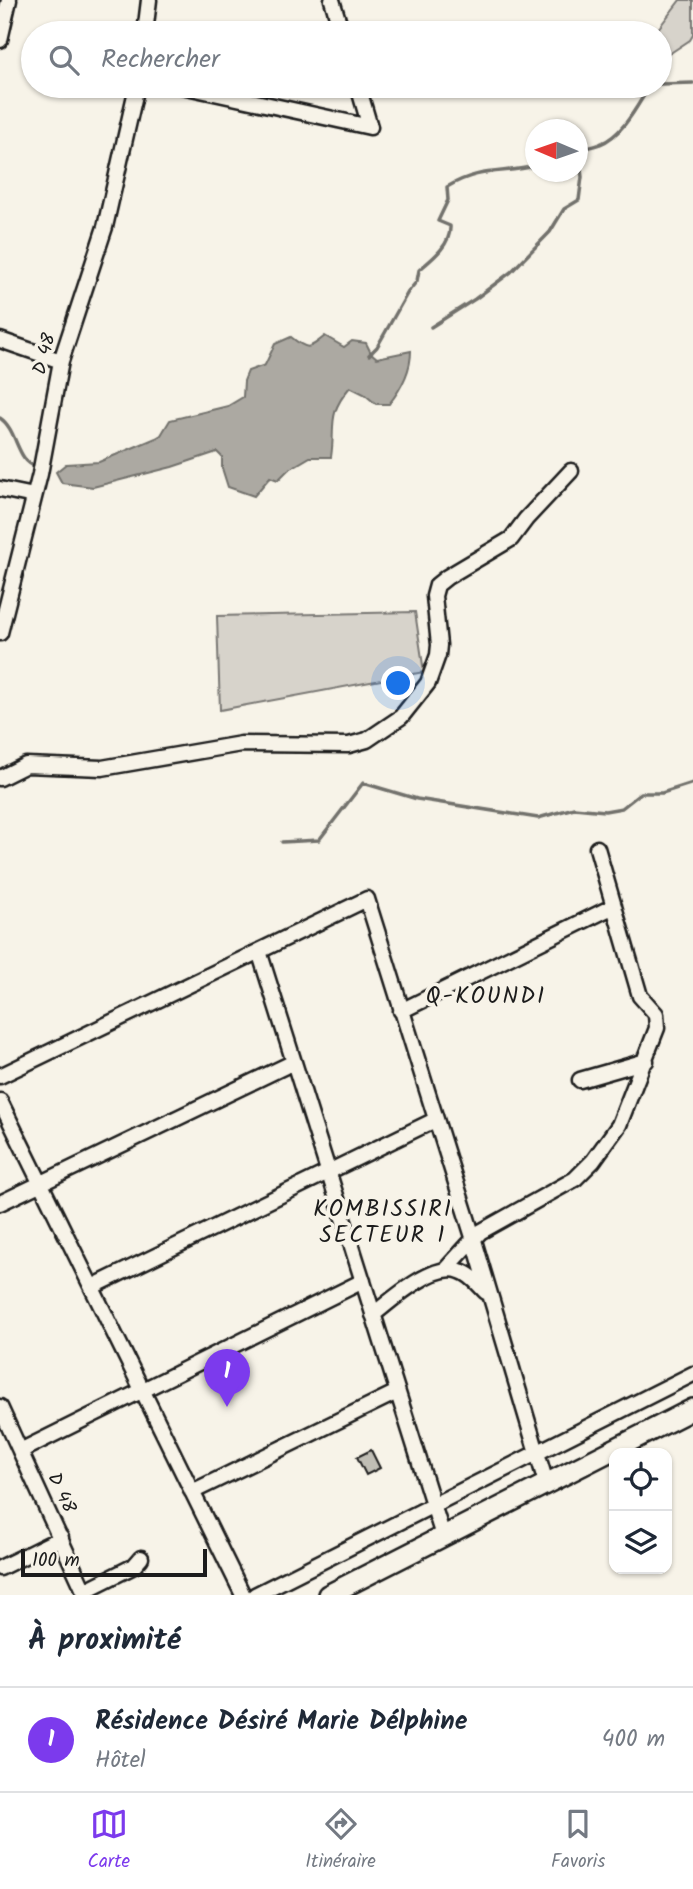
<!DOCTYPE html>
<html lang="fr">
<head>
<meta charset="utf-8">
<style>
	body { margin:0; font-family:Kalam,sans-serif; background:#f2f2f3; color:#1f2937 }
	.controls { position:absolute; right:21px; bottom:21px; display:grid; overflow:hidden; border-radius:14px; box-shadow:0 2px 5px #0004 }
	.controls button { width:63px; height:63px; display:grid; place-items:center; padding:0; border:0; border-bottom:2px solid #e0e1e3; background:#fff; color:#1f2937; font:35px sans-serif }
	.compass { position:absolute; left:525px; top:119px; width:63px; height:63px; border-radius:50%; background:#fff; box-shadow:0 2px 5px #0004; rotate:272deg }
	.scale { position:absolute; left:21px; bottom:18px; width:186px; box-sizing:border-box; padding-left:7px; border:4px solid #1c1c1c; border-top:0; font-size:19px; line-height:24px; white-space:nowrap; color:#1c1c1c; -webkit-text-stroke:5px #f7f3e8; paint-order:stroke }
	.you { position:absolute; left:399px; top:684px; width:24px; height:24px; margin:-18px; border:5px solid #fff; border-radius:50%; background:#1a73e8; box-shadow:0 0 0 10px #1a73e833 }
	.badge { display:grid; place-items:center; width:46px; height:46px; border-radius:50%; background:#7c3aed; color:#fff; font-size:23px; font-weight:700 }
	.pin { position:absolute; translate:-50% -58px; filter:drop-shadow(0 2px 4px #0008) }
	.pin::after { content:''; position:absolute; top:37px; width:24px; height:21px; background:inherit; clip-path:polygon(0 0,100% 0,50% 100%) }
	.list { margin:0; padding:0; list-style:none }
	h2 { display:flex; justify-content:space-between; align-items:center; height:91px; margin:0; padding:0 28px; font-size:30px }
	h2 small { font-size:23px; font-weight:400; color:#747a83 }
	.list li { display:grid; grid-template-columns:46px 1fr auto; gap:21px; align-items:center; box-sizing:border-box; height:105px; padding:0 28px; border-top:2px solid #e0e1e3 }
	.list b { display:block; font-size:26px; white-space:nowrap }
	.list p { margin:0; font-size:23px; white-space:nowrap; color:#747a83 }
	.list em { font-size:23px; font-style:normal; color:#747a83 }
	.icon { flex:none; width:38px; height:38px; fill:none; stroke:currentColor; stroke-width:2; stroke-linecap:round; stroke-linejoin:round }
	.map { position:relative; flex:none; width:693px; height:1595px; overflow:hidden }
	.search { position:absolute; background:#fff; box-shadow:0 2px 5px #0004; left:21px; right:21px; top:21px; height:77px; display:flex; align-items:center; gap:18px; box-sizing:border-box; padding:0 24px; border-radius:38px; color:#747a83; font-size:26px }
	.sheet { height:196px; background:#fff }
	nav { display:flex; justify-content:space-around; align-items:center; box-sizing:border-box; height:98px; border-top:2px solid #e0e1e3; background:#fff; font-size:19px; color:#747a83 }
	nav a { display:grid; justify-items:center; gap:4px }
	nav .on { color:#7c3aed }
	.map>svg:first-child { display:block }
	.green { fill:#d7d3cb; stroke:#7a7874; stroke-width:2 }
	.water { fill:#aca9a2; stroke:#72716c; stroke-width:2 }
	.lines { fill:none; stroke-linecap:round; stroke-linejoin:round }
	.stream { stroke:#72716c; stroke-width:3.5 }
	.building { fill:#c0beb5; stroke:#1c1c1c; stroke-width:2 }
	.minor-casing { stroke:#1c1c1c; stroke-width:19 }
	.highway-casing { stroke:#1c1c1c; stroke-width:24 }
	.minor { stroke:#f7f3e8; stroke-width:14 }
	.highway { stroke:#f7f3e8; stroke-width:19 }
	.labels { text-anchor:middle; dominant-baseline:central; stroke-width:7; stroke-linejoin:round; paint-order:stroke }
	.street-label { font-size:19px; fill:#1c1c1c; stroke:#f7f3e8 }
	.quarter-label { font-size:23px; letter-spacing:2px; fill:#1c1c1c; stroke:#f7f3e8 }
</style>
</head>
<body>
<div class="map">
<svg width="693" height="1595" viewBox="0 0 693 1595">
	<rect width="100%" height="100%" fill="#f7f3e8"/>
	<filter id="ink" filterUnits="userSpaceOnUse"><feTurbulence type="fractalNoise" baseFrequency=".0143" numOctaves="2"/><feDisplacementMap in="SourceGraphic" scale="14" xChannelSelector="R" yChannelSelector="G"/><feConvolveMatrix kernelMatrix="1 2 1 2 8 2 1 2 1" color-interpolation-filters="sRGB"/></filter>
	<g filter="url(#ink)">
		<path class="green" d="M680,0h13v35l-3,5 -30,20v-27h-5z
			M415,612l9,60 -204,38 -3,-94z"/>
		<path class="water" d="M325,336l19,11 8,-6 14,2 5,10 6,5 34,-7c0,19 -10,38 -22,53h-13l-12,-10 -14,-7c-24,29 -14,38 -19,70h-21l-22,13 -10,10 -8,-3 -16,19 -26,-9 -6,-19v-11l-5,-5 -45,15 -79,20 -31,-4 -6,-11 10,-8 33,-2 57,-24 5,-3 9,-15 58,-14 15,-9 1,-16 4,-10 17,-6 10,-21 16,-7c17,14 18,12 34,-1z"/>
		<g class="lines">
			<path class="stream" d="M660,84l33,-1
				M578,150c7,-2 15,-3 22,-6 23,-9 37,-38 49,-57l5,-1
				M431,327l44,-28 36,-27 39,-40 14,-23 15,-9 3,-23 -4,-28
				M369,355l8,-8 31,-55 9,-11 2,-11c13,-11 32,-25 31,-44l-12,-5 10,-21 -1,-13c33,-20 55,-13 89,-21
				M0,418c18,12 16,44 37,49
				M282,842l37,-2 44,-57 54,16 121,19 36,-10 31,3 17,-3 19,-15h21l31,-10"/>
		</g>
		<path class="building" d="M371,1450l9,18 -14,7 -9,-18z"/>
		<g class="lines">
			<defs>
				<path id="minor" d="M332,0l10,33
					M145,33l4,-33
					M0,40l9,-40
					M182,86l188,41 -12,-41
					M0,340l61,21
					M0,489l34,7
					M0,633l40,-159 21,-113 44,-134 32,-141
					M0,778l26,-13 76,3 139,-24 108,1 18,-5 34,-23 27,-34 10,-28 1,-10 -5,-49 3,-11 10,-8 64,-38 15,-20 45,-48
					M259,951l184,585
					M401,1011l213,-105
					M0,1076l367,-177 106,338 73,246
					M580,1080l66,-19
					M0,1101l243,494
					M0,1203l294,-141
					M446,1269l34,-37 95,-53 18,-18 26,-36 38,-97 -1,-14 -16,-18 -43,-148
					M92,1287l343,-167
					M373,1315c18,-15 62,-54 87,-44 11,3 18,13 26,21
					M0,1407l86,188
					M20,1451l343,-170
					M192,1492l205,-100
					M0,1568l61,-30
					M84,1591l50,-25 7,-8
					M255,1595l438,-221"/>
				<path id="highway" d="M328,1595l365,-186"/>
			</defs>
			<use href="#minor" class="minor-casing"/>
			<use href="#highway" class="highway-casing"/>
			<use href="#minor" class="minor"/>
			<use href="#highway" class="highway"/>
		</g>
	</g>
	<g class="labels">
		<g class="street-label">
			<text transform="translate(45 354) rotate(-75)">D 48</text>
			<text transform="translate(61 1493) rotate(65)">D 48</text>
		</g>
		<g class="quarter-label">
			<text x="486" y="997">Q-KOUNDI</text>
			<text x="383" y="1210">KOMBISSIRI<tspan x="383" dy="26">SECTEUR 1</tspan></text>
		</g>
	</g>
</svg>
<div class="controls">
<button><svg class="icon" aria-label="locate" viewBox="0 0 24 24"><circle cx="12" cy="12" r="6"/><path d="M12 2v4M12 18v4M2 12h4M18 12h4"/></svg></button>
<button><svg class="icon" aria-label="layers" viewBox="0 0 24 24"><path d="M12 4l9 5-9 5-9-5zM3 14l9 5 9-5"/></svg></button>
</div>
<svg class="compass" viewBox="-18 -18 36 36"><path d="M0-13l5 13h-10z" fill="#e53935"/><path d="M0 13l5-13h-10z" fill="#747a83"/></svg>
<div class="scale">100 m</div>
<div class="you"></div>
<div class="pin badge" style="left:227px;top:1407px">1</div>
<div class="search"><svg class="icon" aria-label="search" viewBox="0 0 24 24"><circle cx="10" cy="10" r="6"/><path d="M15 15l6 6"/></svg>Rechercher</div>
</div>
<section class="sheet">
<h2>À proximité<small></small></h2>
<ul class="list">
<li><span class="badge">1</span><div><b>Résidence Désiré Marie Délphine</b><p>Hôtel</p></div><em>400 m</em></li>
</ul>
</section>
<nav>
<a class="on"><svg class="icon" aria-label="map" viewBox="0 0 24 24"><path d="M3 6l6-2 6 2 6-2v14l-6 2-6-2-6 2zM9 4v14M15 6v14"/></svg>Carte</a>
<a><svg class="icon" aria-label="directions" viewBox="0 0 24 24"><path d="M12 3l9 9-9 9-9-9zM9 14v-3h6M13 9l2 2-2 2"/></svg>Itinéraire</a>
<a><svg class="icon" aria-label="saved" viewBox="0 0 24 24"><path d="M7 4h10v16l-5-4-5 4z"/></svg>Favoris</a>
</nav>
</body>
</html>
